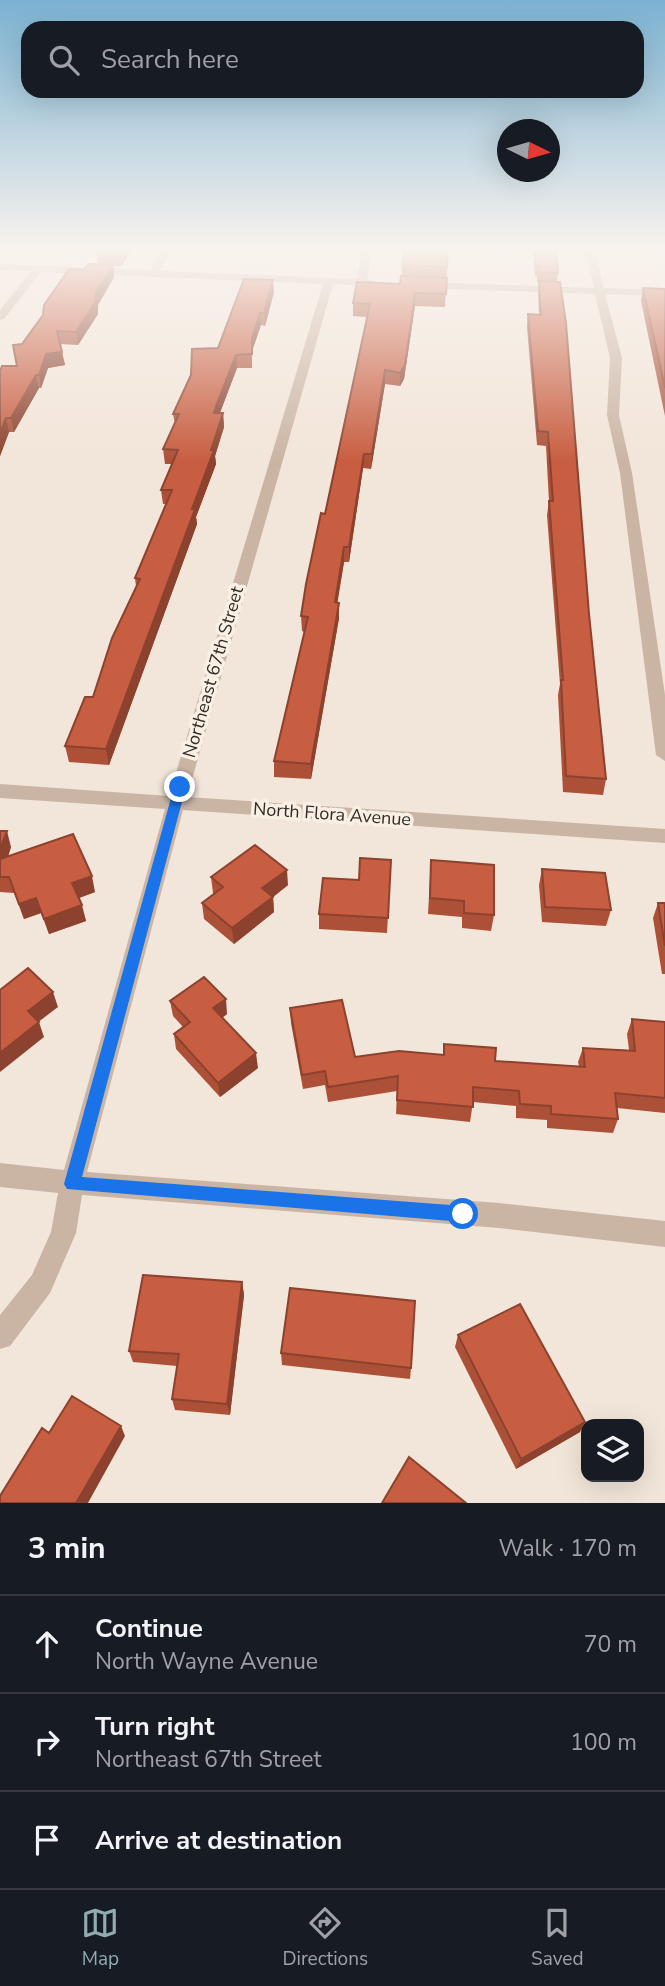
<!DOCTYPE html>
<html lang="en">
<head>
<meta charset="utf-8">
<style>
	body { margin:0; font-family:"Nunito Sans",sans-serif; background:#20242c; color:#f1f3f6 }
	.controls { position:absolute; right:21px; bottom:21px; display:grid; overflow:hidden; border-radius:14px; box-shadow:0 7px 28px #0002 }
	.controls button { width:63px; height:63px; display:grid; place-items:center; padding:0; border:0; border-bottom:2px solid #363941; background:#171b24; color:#f1f3f6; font:35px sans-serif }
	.compass { position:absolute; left:497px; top:119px; width:63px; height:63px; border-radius:50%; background:#171b24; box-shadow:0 7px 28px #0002; rotate:95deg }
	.stop { position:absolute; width:21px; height:21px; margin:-16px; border:5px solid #1a73e8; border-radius:50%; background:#fff }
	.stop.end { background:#1a73e8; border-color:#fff; box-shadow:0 2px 7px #0008 }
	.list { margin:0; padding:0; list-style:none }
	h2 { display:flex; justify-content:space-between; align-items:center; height:91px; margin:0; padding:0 28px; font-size:30px }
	h2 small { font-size:23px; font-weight:400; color:#9ea1a6 }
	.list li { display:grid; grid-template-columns:46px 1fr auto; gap:21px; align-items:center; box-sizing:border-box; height:98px; padding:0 28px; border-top:2px solid #363941 }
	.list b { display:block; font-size:26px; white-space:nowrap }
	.list p { margin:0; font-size:23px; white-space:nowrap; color:#9ea1a6 }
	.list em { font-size:23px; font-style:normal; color:#9ea1a6 }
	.icon { flex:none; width:38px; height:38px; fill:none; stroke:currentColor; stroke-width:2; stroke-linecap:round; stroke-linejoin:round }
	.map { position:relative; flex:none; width:665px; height:1503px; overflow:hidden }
	.search { position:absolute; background:#171b24; box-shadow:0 7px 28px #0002; left:21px; right:21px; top:21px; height:77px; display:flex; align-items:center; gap:18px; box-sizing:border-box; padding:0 24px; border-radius:21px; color:#9ea1a6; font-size:26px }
	.sheet { height:385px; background:#171b24 }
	nav { display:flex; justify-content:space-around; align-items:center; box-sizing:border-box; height:98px; border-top:2px solid #363941; background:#171b24; font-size:19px; color:#9ea1a6 }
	nav a { display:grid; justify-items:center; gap:4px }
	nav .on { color:#91acae }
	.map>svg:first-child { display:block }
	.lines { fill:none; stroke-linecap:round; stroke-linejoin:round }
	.minor { fill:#cab5a5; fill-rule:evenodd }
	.wall { fill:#ac5138 }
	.shaded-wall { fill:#8c422e }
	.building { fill:#c85e41; stroke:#8c422e; stroke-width:2 }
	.route { fill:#1a73e8 }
	.labels { text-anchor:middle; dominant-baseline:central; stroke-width:7; stroke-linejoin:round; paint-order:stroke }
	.street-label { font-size:18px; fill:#352b26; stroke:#f9f0e5 }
</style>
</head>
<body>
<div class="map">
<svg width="665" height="1503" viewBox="0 0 665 1503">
	<rect width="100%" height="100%" fill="#f2e5d9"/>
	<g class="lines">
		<path class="minor" d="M161,251h10l-11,20 197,8 5,-28h10l-5,29 16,3 -5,3 -45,-2 -146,513 478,32v14l-482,-33 -96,362 412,31 166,18v26l-166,-19 -417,-33 -6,38 -26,60 -40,53 -10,3v-34l32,-40 19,-43 7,-39 -58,-6v-24l64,7 101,-361 -165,-11v-14l169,12 154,-512 -282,-12 -37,47 -4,1v-10l31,-39 -31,-1v-6l150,6z
			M585,251h10l9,37 61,2v6l-60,-2 17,64 -3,57 13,58 33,222v66l-9,-6 -36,-282 -13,-58 3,-57 -15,-64 -172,-6 -5,-3 5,-3 171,6z"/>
	</g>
	<path class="wall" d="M448,251l-3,56 -30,-1 -11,73 -4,7 -15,-2 -14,85 -8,-1 -14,94h-5l-7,40 2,1v15l-28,161 -37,-2v-16l30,-129 -2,-1 -1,-15 24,-102 42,-197 -14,-1v-13l47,-19 2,-8v-11z
		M533,251h23l2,22 -1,9 32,332 17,165 -3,16 -40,-3 -5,-97 2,-11 -13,-169 2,-14 -3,-55 -9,-1 -10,-118 1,-13 11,1 -1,-22 1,-11h-2v-6h-2z
		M96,253h34l-9,13h-8l1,11 -16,28v9l-20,31 -18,-1 5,21 -17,3 -7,20h-2l-25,44h-5l-9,24v-85l17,-5 5,-22 62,-74 14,-5z
		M643,288l22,1v127l-24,-115z
		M274,292l-9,34 -4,-1 -9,26v17h-15l-17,45h3l1,14 -9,29 1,8 -20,53 1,7 -88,241 -40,-3 -4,-16 28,-49 43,-111 -1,-8 31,-74h-3l-2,-14 11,-26h-7l-2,-15 12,-25 -2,-10 45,-66z
		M0,831l11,16 -3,10 87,35 -16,6 7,23 -37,13 -8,-21 -17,6 -10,-26 -14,-1z
		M391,860l-4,73 -68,-4v-15z
		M431,860l63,55 -3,16 -29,-3v-11l-34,-3z
		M542,869l69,41 -5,16 -64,-4 -3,-37z
		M211,877l77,8 -15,12 1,15 -40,32 -30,-25 -2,-16 12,-9 -1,-1z
		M658,903h7v71h-3l-9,-56z
		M170,1001l57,13 -5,4 36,50 -38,29 -44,-48 -2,-15 9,-7 -10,-11z
		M290,1008l65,49 88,-2 1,-11 51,17 84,5 -1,-4 5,-14 46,2 -2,-16 5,-15 33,3v91l-48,-5 1,11 -5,14 -66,-5v-8l-31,-2v-12l-43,-4 -3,20 -74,-8 1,-23 -69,11 -3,-17 -22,4 -12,-66z
		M242,1282l2,13 -14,120 -55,-5 -3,-11 5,-33 -44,-4 -4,-11z
		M458,1335l122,97 -64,37 -61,-122z
		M281,1353l130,15 -1,11 -128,-14z"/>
	<path class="shaded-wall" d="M122,251h7l1,2 -9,13 -1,-12z
		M113,265l1,12 -16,28v9l-20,31 -2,-13 20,-40z
		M273,280l1,12 -9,34 -1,-13z
		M415,293v13l-11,73 -4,7v-13z
		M260,313l1,12 -9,26v17v-30z
		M62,352l3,13 -17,3 -7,20 -2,-13 7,-21z
		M236,355l1,13 -20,52 -3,-7z
		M385,370v14l-14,85 1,-15z
		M36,375l3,13 -25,44 -3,-14z
		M223,413l1,14 -9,29 1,8 -20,53 1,7 -88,241 -3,-16 86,-240z
		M6,418l3,14 -9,24v-23z
		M364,454l-1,14 -14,94v-15z
		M344,547v15l-9,56v-16z
		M339,603v15l-28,161v-15z
		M7,831l4,16 -10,30 -1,-28z
		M287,870l1,15 -15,12 1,15 -40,32 -2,-16 30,-40z
		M92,876l3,16 -19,7 -4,-16z
		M36,898l5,15 -17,6 -5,-15z
		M82,905l4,16 -37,13 -5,-15z
		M53,992l5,15 -25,19 -5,-15z
		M226,999l1,15 -12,9 -2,-15z
		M39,1022l5,15 -44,35v-19z
		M256,1053l2,15 -38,29 -2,-14z
		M242,1282l2,13 -14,120 -3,-11z
		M585,1422l-5,10 -64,37 5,-10z
		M121,1426l4,10 -37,67h-12z"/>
	<path class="building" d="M97,251h25l-2,3 -24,-1z
		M404,251h44l-1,16 -45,-2z
		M535,251h21l2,22 -19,-1 -1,-6h-2z
		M88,264l25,1 -17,27v9l-20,31 -19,-1 5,21 -16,2 -7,21h-3l-25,43h-5l-6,15v-62l2,-5h15l-4,-21 9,-1 21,-29 1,-10 25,-36 15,1z
		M401,276l46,2 -1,16 -31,-1 -10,72 -5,8 -15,-3 -13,84h-8l-15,93h-5l-9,55 4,1 -28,161 -37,-3 34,-144 -7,-1 5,-32 15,-71 4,1 45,-210 -17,-1 4,-21 43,2z
		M244,279l29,1 -9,33h-4l-8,25v16l-16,1 -20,51 -2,7h9l-12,37h3l-22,59h3l-89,240 -41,-3 20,-49h8l19,-59 28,-59 -5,-1 37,-88h-11l17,-40 -15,-1 16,-35h-6l18,-39 1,-26 26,-1z
		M539,281l21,1 6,41 23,291 17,165 -40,-3 -5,-96h2l-14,-179h4l-5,-69 -10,-1 -10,-117 13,1z
		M643,288l22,1v99z
		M0,831h7l-7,18z
		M73,834l19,42 -20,7 10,22 -38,14 -8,-21 -17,6 -10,-27h-9v-18z
		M255,845l32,25 -25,18 11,9 -41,31 -30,-25 21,-16 -12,-10z
		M360,858l31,2 -3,58 -69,-4 4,-36 36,2z
		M431,860l63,5v50l-30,-2v-12l-34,-3z
		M542,869l63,4 6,37 -66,-3z
		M658,903h7v43z
		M28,968l25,24 -25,19 11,11 -39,31v-63z
		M204,977l22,22 -13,9 43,45 -38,30 -44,-49 16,-12 -20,-21z
		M342,1000l13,57 44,-6 45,4v-11l52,4 -1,13 90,6 -2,-19 52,3 -3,-32 33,3v76l-50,-5 3,26 -67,-5v-8l-31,-2 -1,-13 -46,-4v20l-76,-7 1,-24 -70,11 -3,-16 -23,4 -12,-67z
		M143,1275l99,7 -15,122 -55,-5 7,-45 -50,-3z
		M290,1288l125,13 -4,67 -130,-15z
		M520,1304l65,118 -64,37 -63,-124z
		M72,1396l49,30 -45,77h-76v-7l42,-68 7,5z
		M409,1457l57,46h-84z"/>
	<linearGradient id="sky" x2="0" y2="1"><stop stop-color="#7bb2d1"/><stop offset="0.54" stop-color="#f9f3ee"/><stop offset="1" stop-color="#f9f3ee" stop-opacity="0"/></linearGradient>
	<rect width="665" height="461" fill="url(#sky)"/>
	<path class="route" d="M180,782l6,5 -104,390 381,29 6,2 2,6 -2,5 -6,3 -396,-33 -3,-5 110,-397z"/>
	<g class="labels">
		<g class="street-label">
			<text transform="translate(213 672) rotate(-74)">Northeast 67th Street</text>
			<text transform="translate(332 814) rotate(4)">North Flora Avenue</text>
		</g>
	</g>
</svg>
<div class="controls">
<button><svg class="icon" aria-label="layers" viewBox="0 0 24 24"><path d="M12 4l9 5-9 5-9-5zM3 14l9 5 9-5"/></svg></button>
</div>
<svg class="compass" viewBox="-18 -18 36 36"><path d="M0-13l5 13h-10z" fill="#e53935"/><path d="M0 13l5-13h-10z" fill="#9ea1a6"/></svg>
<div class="stop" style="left:463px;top:1214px"></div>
<div class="stop end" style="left:180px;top:787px"></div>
<div class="search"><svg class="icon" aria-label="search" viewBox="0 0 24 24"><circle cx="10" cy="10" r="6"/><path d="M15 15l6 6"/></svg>Search here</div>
</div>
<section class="sheet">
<h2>3 min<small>Walk · 170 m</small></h2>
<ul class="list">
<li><svg class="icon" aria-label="ahead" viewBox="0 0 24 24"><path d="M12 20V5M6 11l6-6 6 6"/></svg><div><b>Continue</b><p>North Wayne Avenue</p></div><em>70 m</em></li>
<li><svg class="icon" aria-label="right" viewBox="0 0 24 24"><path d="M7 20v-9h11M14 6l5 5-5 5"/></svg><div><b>Turn right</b><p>Northeast 67th Street</p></div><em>100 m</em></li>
<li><svg class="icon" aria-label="arrive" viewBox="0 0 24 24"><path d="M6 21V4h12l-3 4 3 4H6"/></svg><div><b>Arrive at destination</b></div></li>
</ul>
</section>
<nav>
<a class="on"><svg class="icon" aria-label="map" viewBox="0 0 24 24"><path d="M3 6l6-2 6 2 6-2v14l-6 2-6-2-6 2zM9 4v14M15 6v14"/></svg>Map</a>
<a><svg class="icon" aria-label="directions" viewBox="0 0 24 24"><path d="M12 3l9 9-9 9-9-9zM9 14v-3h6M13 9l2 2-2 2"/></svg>Directions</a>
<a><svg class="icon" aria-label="saved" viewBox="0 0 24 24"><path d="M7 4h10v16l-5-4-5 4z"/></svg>Saved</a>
</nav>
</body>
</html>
